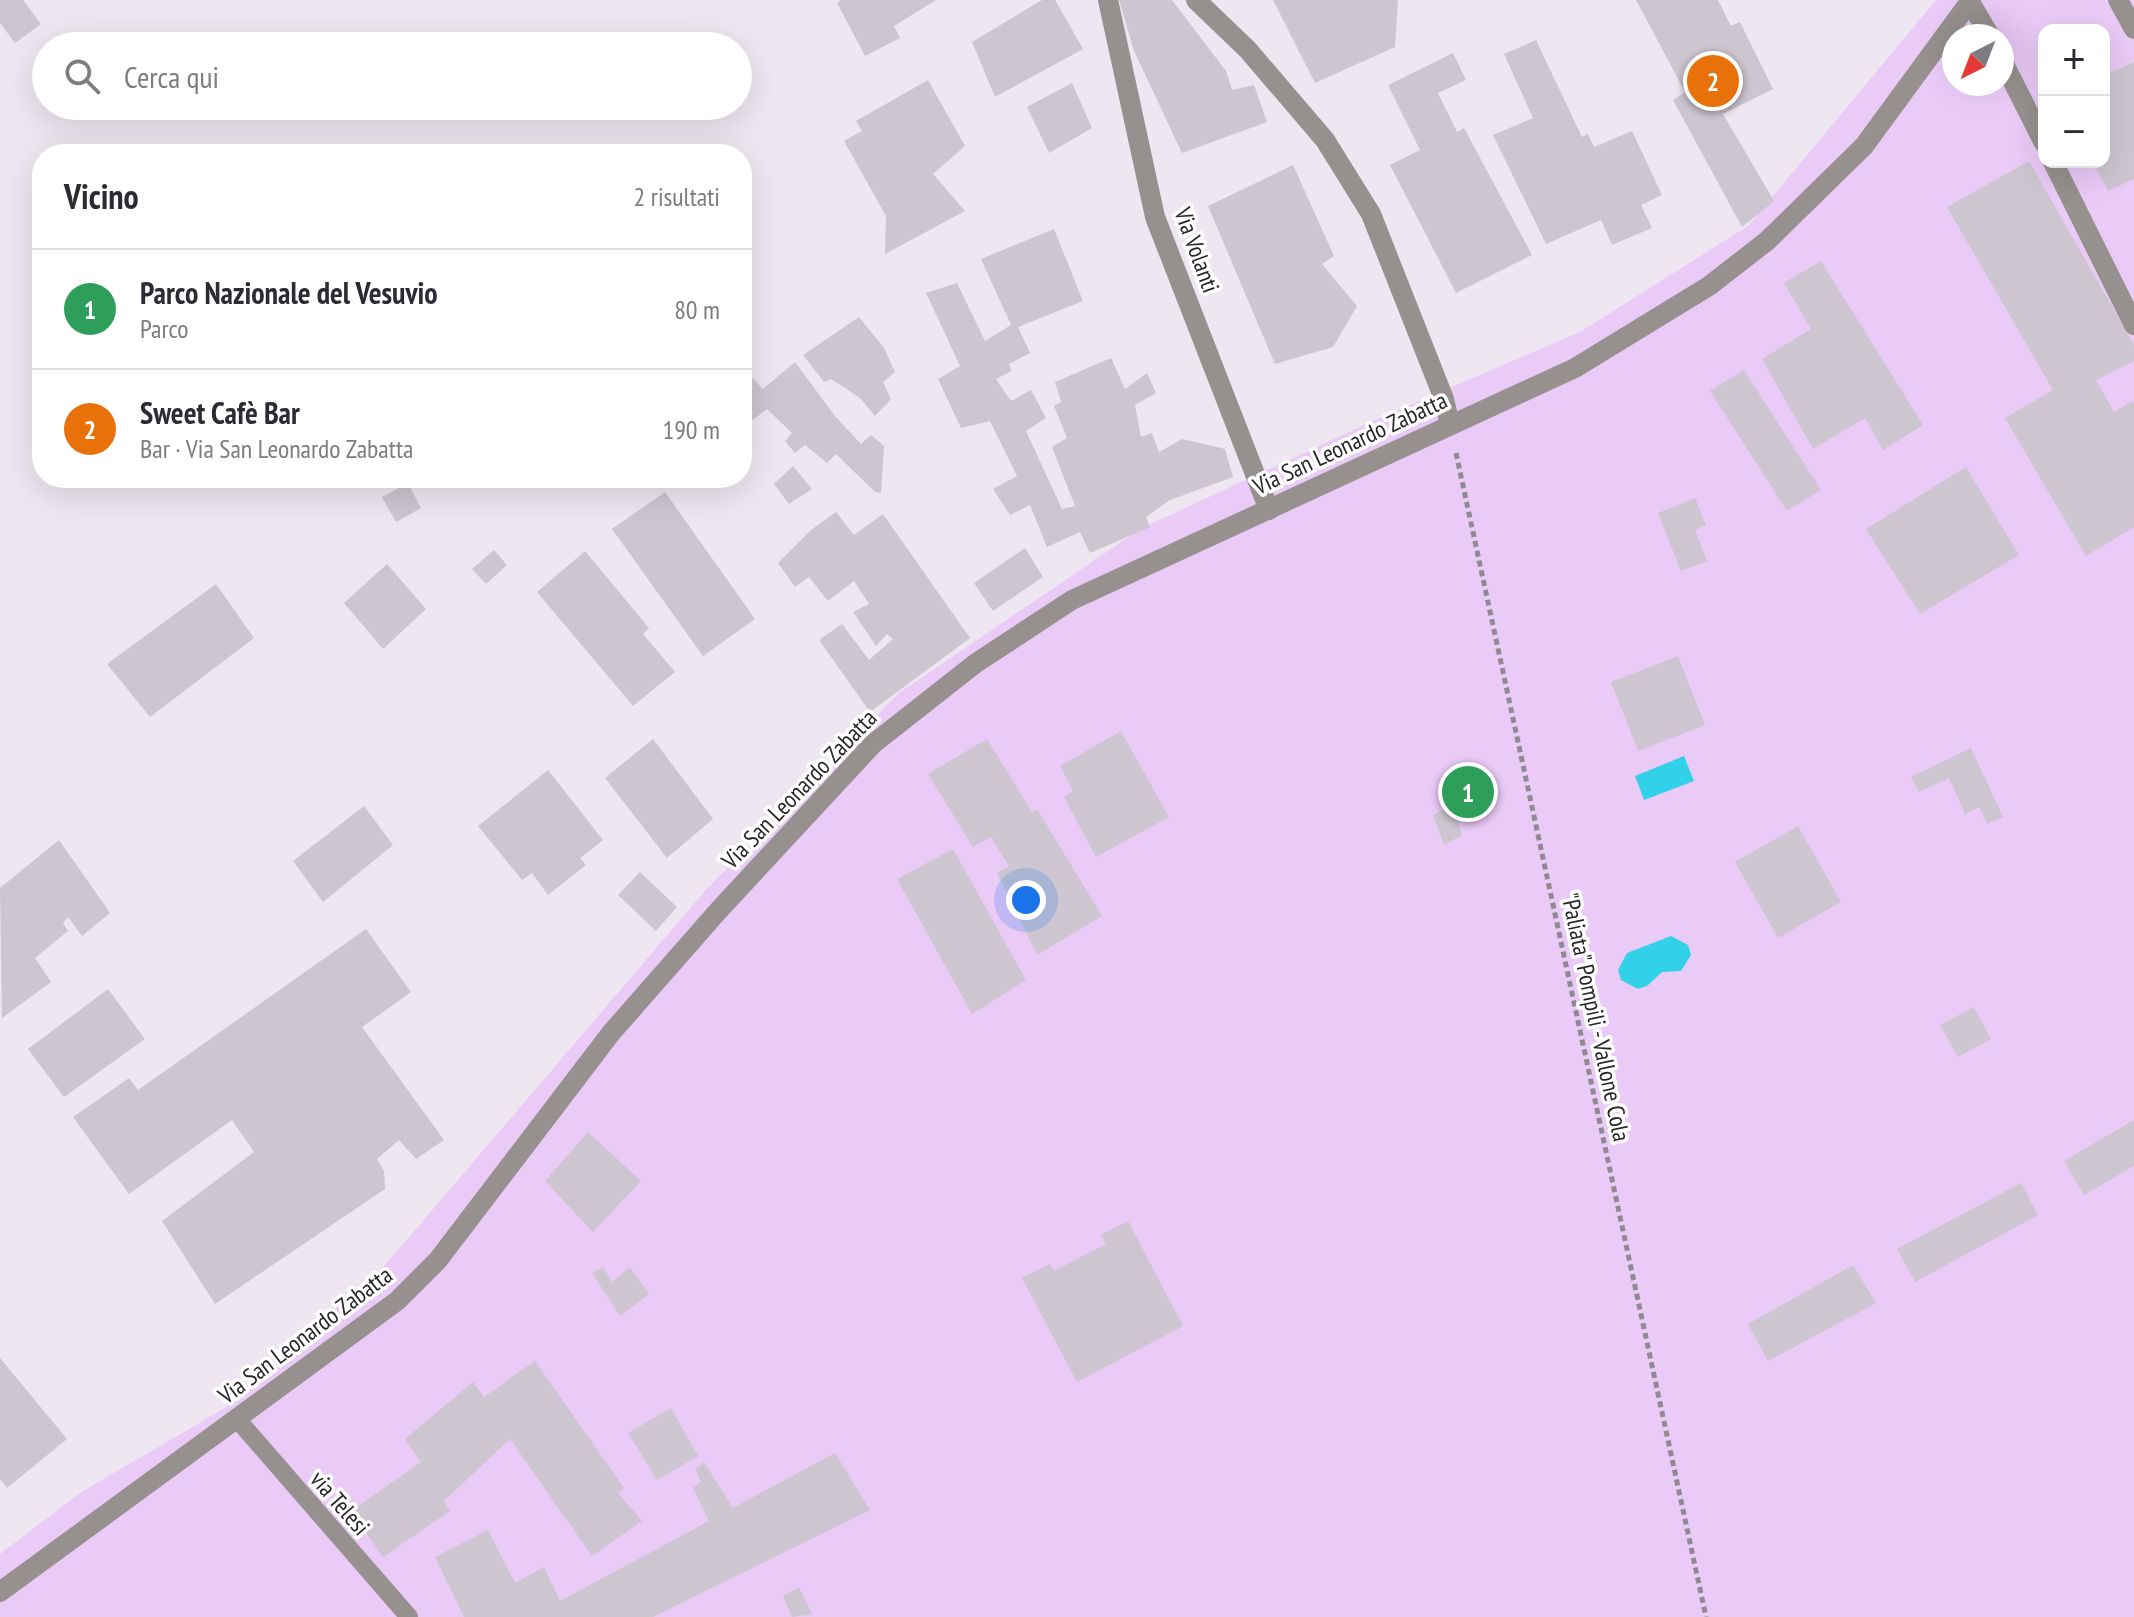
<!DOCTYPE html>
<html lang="it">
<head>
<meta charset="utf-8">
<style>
	body { margin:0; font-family:"PT Sans Narrow",sans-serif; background:#f2f2f3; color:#2b2b33 }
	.controls { position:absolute; right:24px; top:24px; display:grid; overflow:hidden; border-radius:16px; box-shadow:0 8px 32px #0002 }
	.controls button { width:72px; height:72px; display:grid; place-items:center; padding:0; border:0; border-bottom:2px solid #e1e1e2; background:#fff; color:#2b2b33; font:40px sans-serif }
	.compass { position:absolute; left:1942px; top:24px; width:72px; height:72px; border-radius:50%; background:#fff; box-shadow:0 8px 32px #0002; rotate:222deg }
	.you { position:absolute; left:1026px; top:900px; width:28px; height:28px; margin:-20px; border:6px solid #fff; border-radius:50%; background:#1a73e8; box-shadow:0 0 0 12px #1a73e833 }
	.badge { display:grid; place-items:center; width:52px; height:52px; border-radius:50%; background:#111827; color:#fff; font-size:26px; font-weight:700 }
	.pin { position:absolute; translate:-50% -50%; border:4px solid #fff; box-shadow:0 2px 8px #0006 }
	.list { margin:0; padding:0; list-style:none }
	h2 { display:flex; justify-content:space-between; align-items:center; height:104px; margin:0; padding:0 32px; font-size:34px }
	h2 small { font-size:26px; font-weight:400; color:#7c7c81 }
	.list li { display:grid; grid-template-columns:52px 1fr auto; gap:24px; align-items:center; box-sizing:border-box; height:120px; padding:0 32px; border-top:2px solid #e1e1e2 }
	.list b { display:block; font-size:30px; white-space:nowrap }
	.list p { margin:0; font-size:26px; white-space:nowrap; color:#7c7c81 }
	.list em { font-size:26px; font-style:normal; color:#7c7c81 }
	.icon { flex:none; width:44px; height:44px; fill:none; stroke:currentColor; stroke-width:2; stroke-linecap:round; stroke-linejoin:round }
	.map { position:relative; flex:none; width:2134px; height:1617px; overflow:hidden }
	.search { position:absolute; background:#fff; box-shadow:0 8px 32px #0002; left:32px; top:32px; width:720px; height:88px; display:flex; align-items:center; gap:20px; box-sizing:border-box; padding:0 28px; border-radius:44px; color:#7c7c81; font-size:30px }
	.panel { position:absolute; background:#fff; box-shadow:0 8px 32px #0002; left:32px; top:144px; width:720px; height:344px; border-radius:32px }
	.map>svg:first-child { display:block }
	.green { fill:#eacaf7; fill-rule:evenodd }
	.water { fill:#31d1ea }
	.building { fill:#cdc6d0 }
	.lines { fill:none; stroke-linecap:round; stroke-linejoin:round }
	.path { stroke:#8f8a91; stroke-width:5; stroke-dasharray:6 4; stroke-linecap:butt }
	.service { stroke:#96918e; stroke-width:18 }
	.minor { stroke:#96918e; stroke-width:20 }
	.tertiary { stroke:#96918e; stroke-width:20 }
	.labels { text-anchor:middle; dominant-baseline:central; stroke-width:7; stroke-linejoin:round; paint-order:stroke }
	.street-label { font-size:24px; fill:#272529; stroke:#fff }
</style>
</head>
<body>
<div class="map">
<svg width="2134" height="1617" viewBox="0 0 2134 1617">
	<rect width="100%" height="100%" fill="#eee6f1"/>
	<path class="green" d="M1936,0h198v1617h-2134v-63l83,-63 142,-83 13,-16 149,-129 317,-371 195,-199 243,-165 233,-108 205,-88 168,-106zM2044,30h60v132h-60zM1954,36h48v48h-48z"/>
	<path class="water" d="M1684,756l10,25 -50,19 -9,-24z
		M1671,936l17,9 3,10 -10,16 -19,1 -15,14 -9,3 -17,-9 -3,-10 9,-17z"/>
	<path class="building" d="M0,0h23l18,24 -26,19 -15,-20z
		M841,0h95l-42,26 6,12 -35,18 -28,-53z
		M1042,0h13l28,49 -88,48 -23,-55z
		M1119,0h53l54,71 6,19 22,-5 13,37 -85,31 -48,-102z
		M1273,0h125l-3,47 -80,36z
		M1636,0h82l13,26 9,-4 33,67 -50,25 51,87 -32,26 -69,-127 12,-8z
		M1536,40l46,97 6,-3 6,13 38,-16 30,64 -21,10 11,23 -40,17 -11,-25 -55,24 -53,-109 40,-17 -29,-64z
		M1453,53l13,27 -28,13 19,39 7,-4 68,127 -76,38 -66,-128 30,-15 -32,-65z
		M2134,62v117l-26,12 -15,-29h11v-86z
		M928,80l37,66 -32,28 32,37 -80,43 1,-38 -42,-75 18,-10 -6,-10z
		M1072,83l20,45 -43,25 -22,-46z
		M2029,161l105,184v16l-38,19 18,32 18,-11 2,4v122l-48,29 -81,-138 48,-28 -106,-183z
		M1293,165l41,91 -12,8 35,42 -24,41 -58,17 -67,-158z
		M1054,229l29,72 -65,26 12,26 -21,11 3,7 -16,8 15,22 20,-11 15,28 -20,13 36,78 13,-3 -23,-59 15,-9 -13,-32 7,-4 -6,-20 56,-24 14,31 22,-16 9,20 -21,12 6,32 11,-4 7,19 23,-13 43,10 8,28 -63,23 -24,17 4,10 -60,26 -10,-21 -33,15 -17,-42 -20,10 -17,-26 24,-13 -27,-55 -29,7 -23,-49 22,-13 -34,-73 31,-10 28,58 26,-16 -30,-66z
		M1821,261l102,164 -40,25 -18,-32 -52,31 -51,-90 49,-30 -27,-46z
		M859,317l25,31 11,24 -12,10 8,17 -16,17 -15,-18 -29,-19 -7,3 -21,-27z
		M795,362l40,54 26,28 10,-9 13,11 -3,47 -6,-1 -39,-38 -9,9 -22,-18 -10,8 -10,-12 7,-8 -25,-24 -25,19v-61l21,22z
		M1744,370l77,120 -34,21 -77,-120z
		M793,466l19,23 -23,15 -15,-20z
		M1966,467l53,88 -99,59 -54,-85z
		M408,483l13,25 -25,14 -14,-25z
		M665,492l90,127 -52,37 -91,-127z
		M1695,498l11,27 -11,5 12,31 -26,10 -23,-58z
		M836,512l18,23 29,-21 87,124 -100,74 -51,-72 23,-16 27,36 24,-21 -6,-5 -11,12 -23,-34 16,-8 -15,-23 -26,20 -19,-24 -14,10 -17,-24 33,-33z
		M1025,548l18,29 -50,34 -19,-28z
		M494,550l13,15 -21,19 -14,-15z
		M585,551l64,77 -6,6 32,38 -42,34 -96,-114z
		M387,564l39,45 -43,40 -39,-46z
		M216,584l38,54 -104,79 -43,-53z
		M1678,656l27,69 -67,26 -27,-69z
		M1121,731l48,86 -73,40 -32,-60 9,-6 -13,-25z
		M653,739l60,80 -46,39 -62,-80z
		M987,739l45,73 5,-3 65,107 -65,39 -40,-82 12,-7 -18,-29 -18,10 -45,-73z
		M1971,748l32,69 -16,7 -8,-17 -14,7 -16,-36 -30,14 -8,-15z
		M548,770l55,70 -23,18 6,7 -38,30 -16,-22 -10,7 -44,-54z
		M1453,805l9,30 -18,10 -11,-30z
		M364,806l29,39 -70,57 -30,-41z
		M1798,826l43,76 -63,36 -43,-76z
		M59,840l51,73 -28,23 -14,-19 -5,6 5,8 -33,27 16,24 -49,36 -2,-130z
		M953,849l73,131 -54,34 -75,-135z
		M640,872l37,35 -21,24 -38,-36z
		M366,929l45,63 -49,35 82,113 -28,19 -17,-19 -22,19 7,12 1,18 -170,115 -53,-83 92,-69 -22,-32 -103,74 -56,-77 56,-39 9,12z
		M108,989l37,50 -81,58 -36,-48z
		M1974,1007l17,32 -33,18 -18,-32z
		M2134,1120v46l-50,29 -20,-34z
		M588,1132l53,49 -48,51 -48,-51z
		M2021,1183l17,32 -123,67 -18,-33z
		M1128,1221l55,105 -106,56 -55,-104 28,-14 4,7 52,-27 -5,-9z
		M1853,1265l23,38 -108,58 -20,-37z
		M603,1267l9,15 18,-15 19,27 -29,22 -28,-43z
		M0,1358l67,81 -60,49 -7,-9z
		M535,1361l89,127 -6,5 24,28 -50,35 -82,-117 -66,62 6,10 -67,46 -32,-46 70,-49 -16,-23 68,-57 11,15z
		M671,1408l27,48 -41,24 -29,-47z
		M835,1453l35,57 -217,107h-189l-29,-60 53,-27 27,53 29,-16 16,34 149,-80 -16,-33 8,-6 -6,-13 9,-7 29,46z
		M799,1587l13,27 -20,3 -9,-21z"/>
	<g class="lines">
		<path class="path" d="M1456,453l250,1164"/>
		<path class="service" d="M237,1419l172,198"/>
		<path class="minor" d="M1108,0l47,217 114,293
			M1196,0l52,50 77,90 46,74 73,185 6,26
			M2118,0l16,29
			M1970,2l20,34
			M2002,60l42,83
			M2053,162l81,163"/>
		<path class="tertiary" d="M0,1592l397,-291 41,-41 173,-227 108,-123 154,-166 103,-81 96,-63 503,-232 134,-82 58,-45 97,-95 107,-146"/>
	</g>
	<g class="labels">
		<g class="street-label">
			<text transform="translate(1197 250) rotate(70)">Via Volanti</text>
			<text transform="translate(1350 443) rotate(-25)">Via San Leonardo Zabatta</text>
			<text transform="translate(799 789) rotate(-46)">Via San Leonardo Zabatta</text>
			<text transform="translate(1596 1017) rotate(78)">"Paliata" Pompili - Vallone Cola</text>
			<text transform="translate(305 1335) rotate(-37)">Via San Leonardo Zabatta</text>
			<text transform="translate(340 1503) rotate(49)">via Telesi</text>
		</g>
	</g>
</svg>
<div class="controls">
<button>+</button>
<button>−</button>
</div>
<svg class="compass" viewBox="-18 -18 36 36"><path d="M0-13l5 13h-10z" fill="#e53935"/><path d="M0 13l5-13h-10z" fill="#7c7c81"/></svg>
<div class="you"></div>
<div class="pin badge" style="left:1468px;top:792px;background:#2e9e5b">1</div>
<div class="pin badge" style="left:1713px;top:81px;background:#e8710a">2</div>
<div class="search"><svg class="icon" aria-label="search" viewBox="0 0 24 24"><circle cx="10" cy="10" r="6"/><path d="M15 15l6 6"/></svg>Cerca qui</div>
<section class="panel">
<h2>Vicino<small>2 risultati</small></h2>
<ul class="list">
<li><span class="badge" style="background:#2e9e5b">1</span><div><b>Parco Nazionale del Vesuvio</b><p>Parco</p></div><em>80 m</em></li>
<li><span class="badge" style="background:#e8710a">2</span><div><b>Sweet Cafè Bar</b><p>Bar · Via San Leonardo Zabatta</p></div><em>190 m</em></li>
</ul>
</section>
</div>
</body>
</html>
